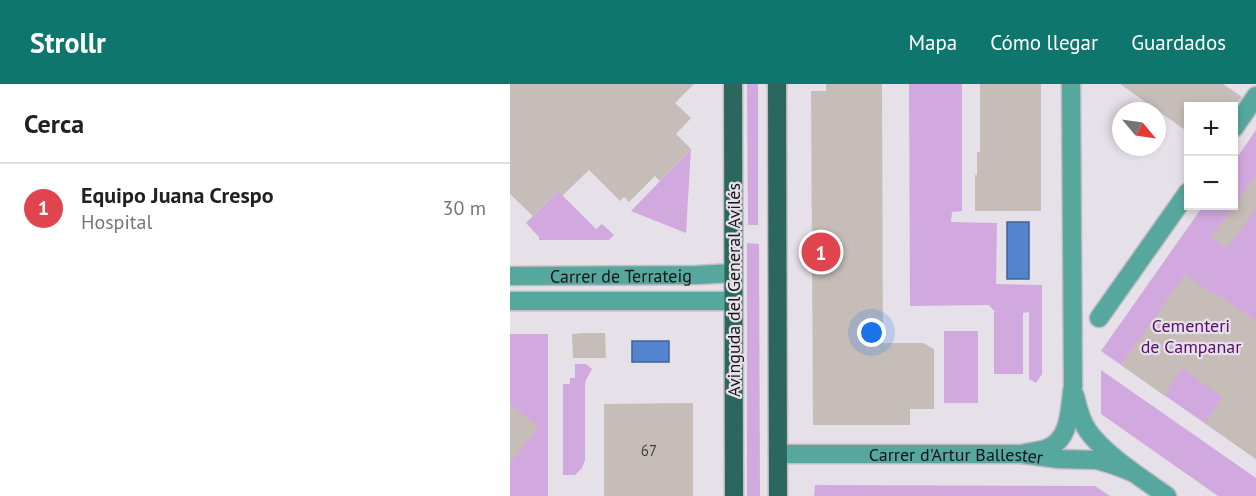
<!DOCTYPE html>
<html lang="es">
<head>
<meta charset="utf-8">
<style>
	body { margin:0; font-family:"PT Sans",sans-serif; background:#f6f6f6; color:#202124 }
	.controls { position:absolute; right:18px; top:18px; display:grid; overflow:hidden; border-radius:0px; box-shadow:0 3px 9px #0003 }
	.controls button { width:54px; height:54px; display:grid; place-items:center; padding:0; border:0; border-bottom:2px solid #e0e0e0; background:#fff; color:#202124; font:30px sans-serif }
	.compass { position:absolute; left:602px; top:18px; width:54px; height:54px; border-radius:50%; background:#fff; box-shadow:0 3px 9px #0003; rotate:119deg }
	.you { position:absolute; left:362px; top:249px; width:21px; height:21px; margin:-15px; border:4px solid #fff; border-radius:50%; background:#1a73e8; box-shadow:0 0 0 9px #1a73e833 }
	.badge { display:grid; place-items:center; width:39px; height:39px; border-radius:50%; background:#0f766e; color:#fff; font-size:20px; font-weight:700 }
	.pin { position:absolute; translate:-50% -50%; border:3px solid #fff; box-shadow:0 2px 6px #0006 }
	.list { margin:0; padding:0; list-style:none }
	h2 { display:flex; justify-content:space-between; align-items:center; height:78px; margin:0; padding:0 24px; font-size:26px }
	h2 small { font-size:20px; font-weight:400; color:#757577 }
	.list li { display:grid; grid-template-columns:39px 1fr auto; gap:18px; align-items:center; box-sizing:border-box; height:90px; padding:0 24px; border-top:2px solid #e0e0e0 }
	.list b { display:block; font-size:22px; white-space:nowrap }
	.list p { margin:0; font-size:20px; white-space:nowrap; color:#757577 }
	.list em { font-size:20px; font-style:normal; color:#757577 }
	.map { position:relative; flex:none; width:746px; height:412px; overflow:hidden }
	header { display:flex; align-items:center; gap:36px; box-sizing:border-box; height:84px; padding:0 30px; background:#0f766e; color:#fff }
	header strong { font-size:28px }
	nav { display:flex; gap:33px; margin-inline-start:auto; font-size:21px }
	main { display:flex }
	aside { flex:1; background:#fff }
	.map>svg:first-child { display:block }
	.green { fill:#d2a9df }
	.water { fill:#5385ce; stroke:#416397; stroke-width:1.5 }
	.building { fill:#c6bdb9 }
	.lines { fill:none; stroke-linecap:round; stroke-linejoin:round }
	.minor-casing { stroke:#c1bbc2; stroke-width:21 }
	.major-casing { stroke:#c1bbc2; stroke-width:21 }
	.minor { stroke:#56a89e; stroke-width:18 }
	.major { stroke:#2b665f; stroke-width:18 }
	.labels { text-anchor:middle; dominant-baseline:central; stroke-width:4.5; stroke-linejoin:round; paint-order:stroke }
	.number-label { font-size:15px; fill:#423e3f }
	.street-label { font-size:18px; fill:#161416; stroke:#e6e0e8 }
	.park-label { font-size:18px; fill:#580d6b; stroke:#e6e0e8 }
</style>
</head>
<body>
<header>
<strong>Strollr</strong>
<nav><a>Mapa</a><a>Cómo llegar</a><a>Guardados</a></nav>
</header>
<main>
<aside>
<h2>Cerca<small></small></h2>
<ul class="list">
<li><span class="badge" style="background:#e0444e">1</span><div><b>Equipo Juana Crespo</b><p>Hospital</p></div><em>30 m</em></li>
</ul>
</aside>
<div class="map">
<svg width="746" height="412" viewBox="0 0 746 412">
	<rect width="100%" height="100%" fill="#e6e0e8"/>
	<path class="green" d="M237,0h11v141h-10z
		M399,0h53v127l-10,1 -1,10 46,1 -1,61 46,1v89l-6,9 -7,-4v-67l-6,1v61h-29v-62h1l-6,-7 -79,1z
		M746,46v329l-155,-108 102,-145h31v-44z
		M181,65l-5,84 -55,-22z
		M48,107l38,38 6,-5 12,11 -5,5h-70v-3l-13,-14z
		M237,159l12,1 1,252h-13z
		M434,247h34v72h-34z
		M0,250h38v162h-38z
		M65,280h11l6,5 -6,11 -1,4v76l-3,8 -7,7h-12v-91h7v-6h5z
		M591,286l155,108v18h-38l-117,-82z
		M305,401l280,1 15,10h-296z"/>
	<path class="water" d="M497,138h22v57h-22z
		M122,257h37v21h-37z"/>
	<path class="building" d="M0,0h184l-19,19 16,15 -15,16 15,15 -31,32 -5,-5 -26,26 -5,-5 -4,4 -31,-31 -27,26 -4,-5 -25,25 -23,-22z
		M316,0h56l1,259h40l11,6v60h-24v16h-97l-2,-334h15z
		M470,0h61v127h-66v-36h2v-23h3z
		M610,0h103l19,13 -7,9h-47v26z
		M746,91v33l-29,41 -16,-12z
		M675,190l27,20 2,-2 42,29v138l-51,-36 17,-26 -39,-28 -2,-1 -16,28 -44,-31z
		M74,249h21l1,25h-33l-1,-24z
		M183,319v93h-89v-92z
		M0,320l28,23 -28,36z"/>
	<g class="lines">
		<defs>
			<g id="minor">
				<path d="M724,44l22,-32"/>
				<path id="s1" d="M0,192l187,-1 36,-2"/>
				<path d="M0,217h223"/>
				<path d="M589,234l89,-126"/>
				<path d="M565,312c3,13 6,25 13,35 17,24 55,48 79,65"/>
				<path id="s2" d="M268,370h244l37,5 38,1 17,5 18,7"/>
				<path d="M512,370c8,-2 17,-3 24,-5 26,-10 23,-41 27,-63l-2,-302"/>
			</g>
			<path id="major" d="M223,0l1,412
				M267,0l1,412"/>
		</defs>
		<use href="#minor" class="minor-casing"/>
		<use href="#major" class="major-casing"/>
		<use href="#minor" class="minor"/>
		<use href="#major" class="major"/>
	</g>
	<g class="labels">
		<g class="number-label">
			<text x="139" y="366">67</text>
		</g>
		<g class="street-label">
			<text stroke="none"><textPath href="#s1" startOffset="111">Carrer de Terrateig</textPath></text>
			<text transform="translate(223 206) rotate(-90)">Avinguda del General Avilés</text>
			<text stroke="none"><textPath href="#s2" startOffset="178">Carrer d'Artur Ballester</textPath></text>
		</g>
		<g class="park-label">
			<text x="681" y="241">Cementeri<tspan x="681" dy="21">de Campanar</tspan></text>
		</g>
	</g>
</svg>
<div class="controls">
<button>+</button>
<button>−</button>
</div>
<svg class="compass" viewBox="-18 -18 36 36"><path d="M0-13l5 13h-10z" fill="#e53935"/><path d="M0 13l5-13h-10z" fill="#757577"/></svg>
<div class="you"></div>
<div class="pin badge" style="left:311px;top:168px;background:#e0444e">1</div>
</div>
</main>
</body>
</html>
